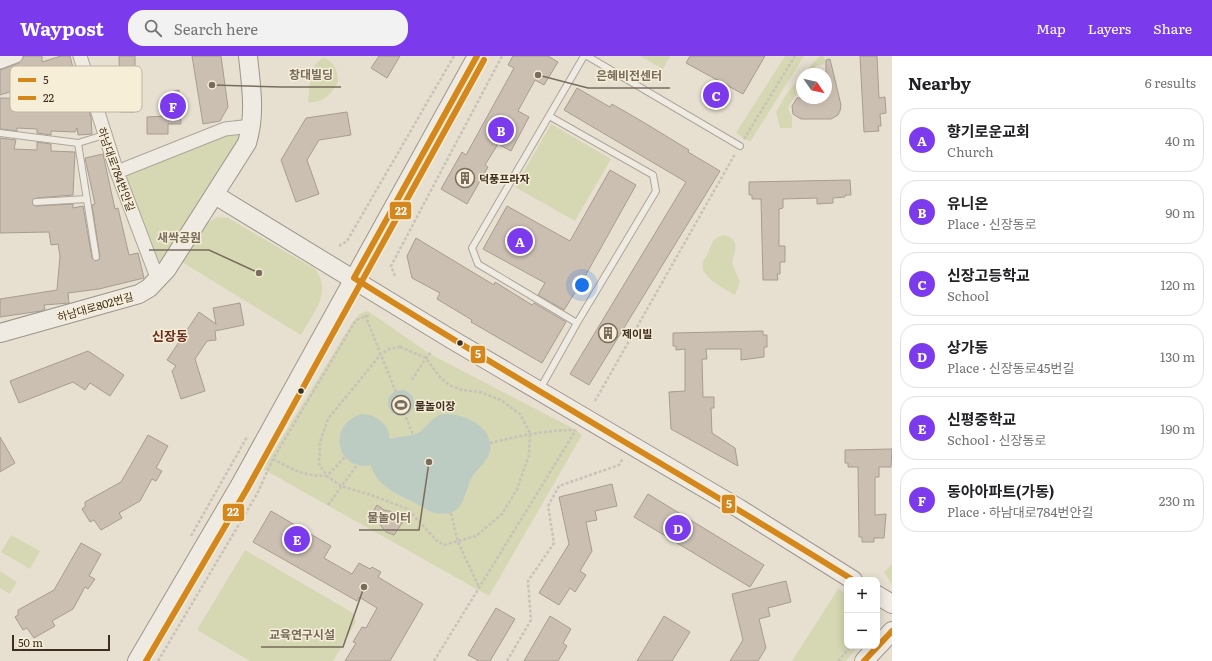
<!DOCTYPE html>
<html lang="en">
<head>
<meta charset="utf-8">
<style>
	body { margin:0; font-family:Literata,"Noto Sans KR",serif; background:#f2f2f2; color:#202124 }
	.controls { position:absolute; right:12px; bottom:12px; display:grid; overflow:hidden; border-radius:8px; box-shadow:0 2px 10px #0003 }
	.controls button { width:36px; height:36px; display:grid; place-items:center; padding:0; border:0; border-bottom:1px solid #e0e0e0; background:#fff; color:#202124; font:20px sans-serif }
	.compass { position:absolute; left:796px; top:12px; width:36px; height:36px; border-radius:50%; background:#fff; box-shadow:0 2px 10px #0003; rotate:124deg }
	.scale { position:absolute; left:12px; bottom:10px; width:98px; box-sizing:border-box; padding-left:4px; border:2px solid #3d2e20; border-top:0; font-size:11px; line-height:14px; white-space:nowrap; color:#3d2e20; -webkit-text-stroke:3px #f7eed8; paint-order:stroke }
	.you { position:absolute; left:582px; top:229px; width:14px; height:14px; margin:-10px; border:3px solid #fff; border-radius:50%; background:#1a73e8; box-shadow:0 0 0 6px #1a73e833 }
	.badge { display:grid; place-items:center; width:26px; height:26px; border-radius:50%; background:#7c3aed; color:#fff; font-size:13px; font-weight:700 }
	.pin { position:absolute; translate:-50% -50%; border:2px solid #fff; box-shadow:0 1px 4px #0006 }
	.list { margin:0; padding:0; list-style:none }
	h2 { display:flex; justify-content:space-between; align-items:center; height:52px; margin:0; padding:0 16px; font-size:17px }
	h2 small { font-size:13px; font-weight:400; color:#757577 }
	.list li { display:grid; grid-template-columns:26px 1fr auto; gap:12px; align-items:center; box-sizing:border-box; height:64px; margin:0 8px 8px; padding:0 8px; border:1px solid #e0e0e0; border-radius:16px }
	.list b { display:block; font-size:15px; white-space:nowrap }
	.list p { margin:0; font-size:13px; white-space:nowrap; color:#757577 }
	.list em { font-size:13px; font-style:normal; color:#757577 }
	.icon { flex:none; width:22px; height:22px; fill:none; stroke:currentColor; stroke-width:2; stroke-linecap:round; stroke-linejoin:round }
	.map { position:relative; flex:none; width:892px; height:605px; overflow:hidden }
	header { display:flex; align-items:center; gap:24px; box-sizing:border-box; height:56px; padding:0 20px; background:#7c3aed; color:#fff }
	header strong { font-size:19px }
	nav { display:flex; gap:22px; margin-inline-start:auto; font-size:14px }
	.search { width:280px; height:36px; background:#f2f2f2; display:flex; align-items:center; gap:10px; box-sizing:border-box; padding:0 14px; border-radius:16px; color:#757577; font-size:15px }
	main { display:flex }
	aside { flex:1; background:#fff }
	.map>svg:first-child { display:block }
	.green { fill:#d6d7b3 }
	.water { fill:#bcccc2 }
	.building { fill:#cbbfb2; stroke:#a89c90 }
	.lines { fill:none; stroke-linecap:round; stroke-linejoin:round }
	.lane-casing { stroke:#ada599; stroke-width:8 }
	.street-casing { stroke:#ada599; stroke-width:15 }
	.secondary-casing { stroke:#9c958a; stroke-width:20 }
	.path { stroke:#c8c2b9; stroke-width:2.5; stroke-dasharray:3 2; stroke-linecap:butt }
	.lane { stroke:#efebe3; stroke-width:6 }
	.street { stroke:#efebe3; stroke-width:13 }
	.secondary { stroke:#efebe3; stroke-width:18 }
	.bus-1-casing { stroke:#f7eed8; stroke-width:9 }
	.bus-2-casing { stroke:#f7eed8; stroke-width:9 }
	.bus-1 { stroke:#d3871d; stroke-width:6 }
	.bus-2 { stroke:#d3871d; stroke-width:6 }
	.bus-dot { fill:#3d2e20; stroke:#f7eed8; stroke-width:1.5 }
	.labels { text-anchor:middle; dominant-baseline:central; stroke-width:3; stroke-linejoin:round; paint-order:stroke }
	.street-label { font-size:11px; fill:#3d2e20; stroke:#f7eed8 }
	.poi-label { font-size:11px; font-weight:bold; fill:#3d2e20; stroke:#f7eed8; text-anchor:start }
	.quarter-label { font-size:13px; font-weight:bold; fill:#6b2e1e; stroke:#f7eed8 }
	.key { fill:#f7eed8; stroke:#bfb4a1; stroke-width:1 }
	.key-label { font-size:11px; fill:#3d2e20 }
	.leader { fill:none; stroke:#786c5e; stroke-width:1.5 }
	.callout-dot { fill:#786c5e; stroke:#f7eed8; stroke-width:1.5 }
	.callout-label { font-size:12px; text-anchor:middle; font-weight:bold; fill:#786c5e; stroke:#f7eed8; stroke-width:3; stroke-linejoin:round; paint-order:stroke }
	.line-badge { stroke:#f7eed8; stroke-width:1.5 }
	.badge-label { font-size:11px; text-anchor:middle; font-weight:bold; fill:#fff }
</style>
</head>
<body>
<header>
<strong>Waypost</strong>
<div class="search"><svg class="icon" aria-label="search" viewBox="0 0 24 24"><circle cx="10" cy="10" r="6"/><path d="M15 15l6 6"/></svg>Search here</div>
<nav><a>Map</a><a>Layers</a><a>Share</a></nav>
</header>
<main>
<div class="map">
<svg width="892" height="605" viewBox="0 0 892 605">
	<rect width="100%" height="100%" fill="#e7e0d1"/>
	<path class="green" d="M640,0h30l-7,13z
		M785,0h19l-54,86 -14,-9z
		M820,0h3l4,7 -11,3 -6,8h-7z
		M324,2c11,4 14,13 14,24 -6,12 -16,22 -30,20 2,-13 0,-39 16,-44z
		M802,19v11l-12,18 -2,5 4,8v11h-12l-4,-16 9,-16z
		M551,68l60,35 -36,62 -60,-34z
		M252,70l-94,154 -41,-108z
		M217,161l11,1 87,51c18,23 -2,44 -14,66l-119,-73 27,-40z
		M724,179c17,4 11,16 8,28l8,19 -5,13c-10,-6 -37,-19 -32,-33 1,-4 5,-7 6,-11 3,-9 5,-14 15,-16z
		M368,255l62,43 146,76 6,5 -93,161 -226,-127 89,-146 7,-9z
		M11,479l29,16 -10,18 -29,-17z
		M245,494l108,63 3,9 -23,39h-83l-53,-31z
		M892,508v21l-8,-13z
		M0,515l17,11 -7,12 -10,-6z
		M838,533l9,5v52h11l-12,15h-54z"/>
	<path class="water" d="M388 347a13 13 0 1 1 26 0a13 13 0 1 1-26 0Z
		M361,358c16,1 27,9 29,25 10,-3 21,-2 30,-7 8,-6 13,-17 24,-18 19,-1 51,13 46,37 -2,10 -10,15 -16,23 -7,9 -7,23 -15,33 -2,3 -7,6 -10,6 -20,4 -25,-8 -42,-14 -15,-7 -32,-17 -36,-34 -34,7 -45,-40 -10,-51z"/>
	<path class="building" d="M24,0h18v6l19,-6h9l4,16 -74,23v-25l19,-7z
		M119,0h16v56h-15z
		M192,0h29l7,51 -8,14 -17,3z
		M379,0h21l-13,22 -16,-10z
		M513,0h35l10,6 -14,23 -9,-5 -17,31 11,6 -18,34 -13,-7 -13,21 3,2 -21,37 -26,-15 21,-37 4,3 48,-87 -6,-3z
		M690,0h75l-22,38 -57,-31z
		M860,0h17l2,42 6,-1 1,16 -6,1 1,12h-3l1,5 -15,1z
		M830,3l11,46 -1,6 -2,4 -7,4h-30l-8,-5 -1,-8 5,-8h29v-38z
		M64,32l18,1 2,13h2l5,15 1,17 -14,1 -1,-7 -2,4 -24,-1v4l-14,-2v-4l-20,-1v3l-17,-2v-31l63,1z
		M577,32l33,19 2,-3 31,18 46,28 -1,2 32,19 -131,214 -19,-11 116,-192 -122,-72z
		M179,34l2,34h-13v10h-21v-17l20,-1 -1,-23z
		M347,56l4,23 -32,5 -12,20 12,34 -23,8 -15,-42 25,-42z
		M0,82l16,2 -2,9 23,1v-8l14,2v7l24,1 -2,43 -37,3 -4,5 4,3 37,-2v4l10,-2 9,52 4,3 4,-4 -8,-52 3,-1 -10,-46 18,-4 12,55 3,-1 11,47 9,-2 6,25 -45,11 -31,4 1,10 -25,2 1,4 -4,2 -41,6v-18l57,-9 3,-34 -2,-12 -7,1 -2,-13 -49,1z
		M610,114l26,15 -52,93 -20,32 -26,-15 7,-12 -62,-34 24,-43 63,35z
		M850,124l1,15h-6v2l-12,1v5l-16,1v-6l-34,1v9l-4,1v37h6v16h-5v12h-3l1,6h-15l-2,-81h-9v-4h-3v-13z
		M416,182l78,47 1,-3 37,23 2,-2 32,19 -24,41 -71,-41 1,-2 -35,-21 3,-6 -28,-15 -5,-22z
		M240,247l4,22 -29,6 1,9 -9,1 -12,18 10,32 -24,8 -9,-28 4,-5 -9,-6 32,-48 17,12 -3,-16z
		M763,275v4h4v12h-3v10l-23,3v-11h-35l1,10h-5l1,38h11v11h-3l1,25 23,15 3,18 -67,-37 -2,-37 16,-1v-42l-9,1v-4h-3v-13z
		M88,295l36,24 -14,21 -20,-13 -5,7 -12,-8 -54,21 -9,-22z
		M148,379l20,11 -12,22 6,3 -6,10 -4,-2 -12,22 -21,12 3,5 -21,12 -7,-10 -4,2 -8,-13 3,-2v-5l36,-20z
		M0,381l15,26 -15,9z
		M892,393l-1,18h-12v10h-4v38l11,-1 -2,24h-10v4h-12v-5h-3l-1,-70h-10v-4h-3v-13z
		M612,428l5,22 -22,5 2,9 -11,2 6,29 -12,20 6,4 -11,17 -5,-4 -11,17 -20,-12 30,-49 -10,-47z
		M648,438l116,71 -14,22 -116,-70z
		M377,449l7,5 14,3 4,3 2,4 -10,15 -8,-3 -8,-10 -8,-5z
		M271,455l60,35 -7,12 28,16 7,-11 11,6 2,-2 9,5 -3,5 45,27 -33,57h-45l11,-18 -3,-1 9,-15 4,1 11,-20 -18,-11 -2,4 -104,-59z
		M81,487l20,11 -12,22 6,3 -7,10 -3,-2 -12,22 -21,12 3,5 -21,12 -7,-10 -4,2 -8,-13 3,-2v-5l36,-20z
		M786,525l5,21 -23,6 2,8 -11,3 7,29 -8,13h-28l13,-21 -11,-46z
		M496,552l19,11 -25,42h-11l-11,-6z
		M550,560l21,13 -8,14 4,3 -9,15h-34z
		M664,560l26,16 -18,29h-35z"/>
	<g class="lines">
		<defs>
			<path id="lane" d="M587,0l153,90
				M0,77l78,10 26,-8
				M78,87l18,114
				M36,146l51,-3
				M577,267l-99,-59 -6,-16 112,-192
				M540,333l37,-66 79,-132 -3,-16 -104,-59"/>
			<path id="street" d="M80,0l37,116 41,108
				M0,6l16,-6
				M117,116l108,-43 27,-3"/>
			<path id="secondary" d="M215,139l236,144 289,170 113,71
				M0,277l139,-39 10,-6 18,-19 80,-126c9,-29 4,-57 1,-87
				M877,539l15,9
				M137,605l103,-176 237,-429
				M864,605l28,-30"/>
		</defs>
		<use href="#lane" class="lane-casing"/>
		<use href="#street" class="street-casing"/>
		<use href="#secondary" class="secondary-casing"/>
		<path class="path" d="M744,83l51,-83
			M339,190l8,-5 107,-185
			M395,220l-4,-10 111,-210
			M365,259l48,120
			M400,291l26,11 13,18 10,9 13,5 18,2 21,8 19,14 10,19 -1,22 -12,34 -15,25 -26,22 -32,9 -8,-5 -28,-31 -37,-14 -30,-9 -14,-10 -8,-12 1,-22 8,-23 53,-65 8,-5z
			M412,324l14,-22 6,-7
			M595,345l140,-247
			M490,387c29,-7 55,-13 85,-13
			M273,403c21,11 30,17 54,17l18,-19
			M328,449l29,-40
			M451,457l7,29 21,45
			M191,480l56,-99
			M158,605l99,-167 16,-35 83,-139 14,-5
			M434,605l142,-231
			M507,605l24,-41 -3,-39 26,-38 -6,-37 11,-20 60,-21 4,-7
			M838,605l13,-15"/>
		<use href="#lane" class="lane"/>
		<use href="#street" class="street"/>
		<use href="#secondary" class="secondary"/>
		<defs>
			<path id="bus-1" d="M354,222c165,104 334,199 499,302
				M354,222l123,-222
				M864,605l28,-30"/>
			<path id="bus-2" d="M146,605l101,-172 237,-429"/>
		</defs>
		<use href="#bus-1" class="bus-1-casing"/>
		<use href="#bus-2" class="bus-2-casing"/>
		<use href="#bus-1" class="bus-1"/>
		<use href="#bus-2" class="bus-2"/>
	</g>
	<defs>
		<symbol id="building-ring" viewBox="-11 -11 22 22"><circle r="9.5" fill="#f7eed8" stroke="#786c5e" stroke-width="1.5"/><path d="M-4-6H4V6H1V3H-1V6H-4ZM-2.5-4.3h1.7v1.8h-1.7ZM.8-4.3h1.7v1.8H.8ZM-2.5-1h1.7V.8h-1.7ZM.8-1h1.7V.8H.8Z" fill="#786c5e"/></symbol>
		<symbol id="stadium-ring" viewBox="-11 -11 22 22"><circle r="9.5" fill="#f7eed8" stroke="#786c5e" stroke-width="1.5"/><path d="M0-5a6.5 5 0 1 0 0 10a6.5 5 0 1 0 0-10ZM-3.5-1.8h7v3.6h-7Z" fill="#786c5e"/></symbol>
	</defs>
	<g fill-rule="evenodd">
		<use href="#building-ring" x="454" y="111" width="22" height="22"/>
		<use href="#building-ring" x="597" y="266" width="22" height="22"/>
		<use href="#stadium-ring" x="390" y="338" width="22" height="22"/>
	</g>
	<g class="bus-dot">
		<circle cx="460" cy="287" r="3.5"/>
		<circle cx="301" cy="335" r="3.5"/>
	</g>
	<g class="labels">
		<g class="street-label">
			<text transform="translate(117 113) rotate(70)">하남대로784번안길</text>
			<text transform="translate(95 250) rotate(-16)">하남대로802번길</text>
		</g>
		<g class="poi-label">
			<text x="479" y="122">덕풍프라자</text>
			<text x="622" y="277">제이빌</text>
			<text x="415" y="349">물놀이장</text>
		</g>
		<g class="quarter-label">
			<text x="170" y="279">신장동</text>
		</g>
	</g>
	<rect x="10" y="10" width="132" height="46" rx="6" class="key"/>
	<rect x="18" y="22" width="18" height="4" fill="#d3871d"/>
	<rect x="18" y="40" width="18" height="4" fill="#d3871d"/>
	<g class="key-label">
		<text x="43" y="28">5</text>
		<text x="43" y="46">22</text>
	</g>
	<path class="leader" d="M212 29L281 31H341M538 19L588 32H670M259 217L209 194H149M429 406L419 474H359M364 531L343 591H261"/>
	<g class="callout-dot">
		<circle cx="212" cy="29" r="4"/>
		<circle cx="538" cy="19" r="4"/>
		<circle cx="259" cy="217" r="4"/>
		<circle cx="429" cy="406" r="4"/>
		<circle cx="364" cy="531" r="4"/>
	</g>
	<g class="callout-label">
		<text x="311" y="23">창대빌딩</text>
		<text x="629" y="24">은혜비전센터</text>
		<text x="179" y="186">새싹공원</text>
		<text x="389" y="466">물놀이터</text>
		<text x="302" y="583">교육연구시설</text>
	</g>
	<g class="line-badge">
		<rect x="389" y="145" width="23" height="19" rx="4" fill="#d3871d"/>
		<rect x="470" y="289" width="16" height="19" rx="4" fill="#d3871d"/>
		<rect x="721" y="438" width="15" height="20" rx="4" fill="#d3871d"/>
		<rect x="222" y="447" width="23" height="19" rx="4" fill="#d3871d"/>
	</g>
	<g class="badge-label">
		<text x="401" y="159">22</text>
		<text x="478" y="302">5</text>
		<text x="729" y="452">5</text>
		<text x="233" y="460">22</text>
	</g>
</svg>
<div class="controls">
<button>+</button>
<button>−</button>
</div>
<svg class="compass" viewBox="-18 -18 36 36"><path d="M0-13l5 13h-10z" fill="#e53935"/><path d="M0 13l5-13h-10z" fill="#757577"/></svg>
<div class="scale">50 m</div>
<div class="you"></div>
<div class="pin badge" style="left:520px;top:185px">A</div>
<div class="pin badge" style="left:501px;top:74px">B</div>
<div class="pin badge" style="left:716px;top:39px">C</div>
<div class="pin badge" style="left:678px;top:472px">D</div>
<div class="pin badge" style="left:297px;top:483px">E</div>
<div class="pin badge" style="left:173px;top:50px">F</div>
</div>
<aside>
<h2>Nearby<small>6 results</small></h2>
<ul class="list">
<li><span class="badge">A</span><div><b>향기로운교회</b><p>Church</p></div><em>40 m</em></li>
<li><span class="badge">B</span><div><b>유니온</b><p>Place · 신장동로</p></div><em>90 m</em></li>
<li><span class="badge">C</span><div><b>신장고등학교</b><p>School</p></div><em>120 m</em></li>
<li><span class="badge">D</span><div><b>상가동</b><p>Place · 신장동로45번길</p></div><em>130 m</em></li>
<li><span class="badge">E</span><div><b>신평중학교</b><p>School · 신장동로</p></div><em>190 m</em></li>
<li><span class="badge">F</span><div><b>동아아파트(가동)</b><p>Place · 하남대로784번안길</p></div><em>230 m</em></li>
</ul>
</aside>
</main>
</body>
</html>
